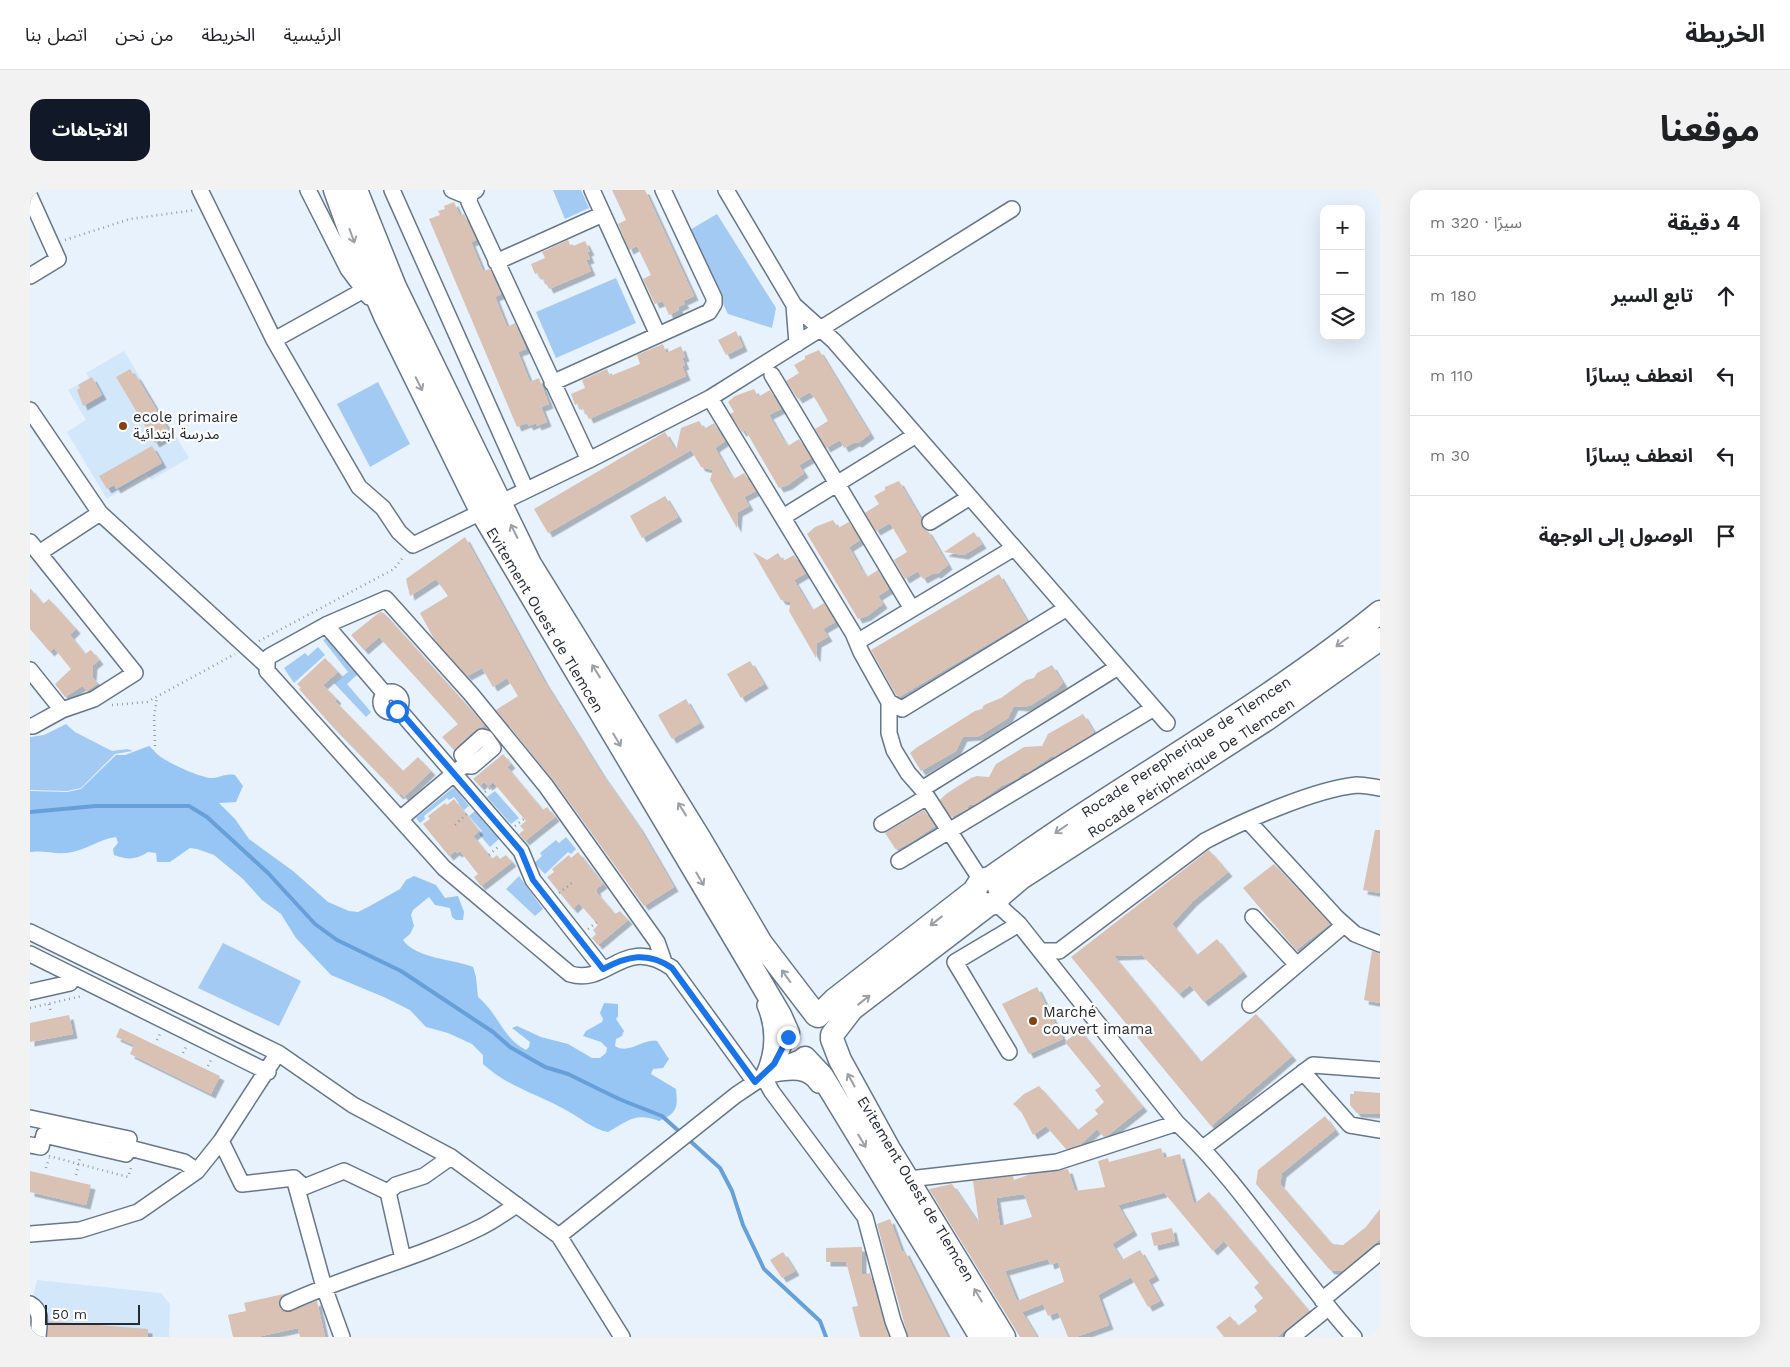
<!DOCTYPE html>
<html lang="ar">
<head>
<meta charset="utf-8">
<style>
	body { margin:0; font-family:"Work Sans","Noto Sans Arabic",sans-serif; background:#f2f2f2; color:#202124; direction:rtl }
	.controls { position:absolute; right:15px; top:15px; display:grid; overflow:hidden; border-radius:10px; box-shadow:0 5px 20px #0002 }
	.controls button { width:45px; height:45px; display:grid; place-items:center; padding:0; border:0; border-bottom:1px solid #e0e0e0; background:#fff; color:#202124; font:25px sans-serif }
	.scale { position:absolute; left:15px; bottom:12px; width:95px; box-sizing:border-box; padding-left:5px; border:2px solid #242b32; border-top:0; font-size:14px; line-height:18px; white-space:nowrap; color:#242b32; -webkit-text-stroke:4px #fff; paint-order:stroke }
	.stop { position:absolute; width:15px; height:15px; margin:-11px; border:4px solid #1a73e8; border-radius:50%; background:#fff }
	.stop.end { background:#1a73e8; border-color:#fff; box-shadow:0 1px 5px #0008 }
	.list { margin:0; padding:0; list-style:none }
	h2 { display:flex; justify-content:space-between; align-items:center; height:65px; margin:0; padding:0 20px; font-size:21px }
	h2 small { font-size:16px; font-weight:400; color:#757577 }
	.list li { display:grid; grid-template-columns:32px 1fr auto; gap:15px; align-items:center; box-sizing:border-box; height:80px; padding:0 20px; border-top:1px solid #e0e0e0 }
	.list b { display:block; font-size:19px; white-space:nowrap }
	.list em { font-size:16px; font-style:normal; color:#757577 }
	.icon { flex:none; width:28px; height:28px; fill:none; stroke:currentColor; stroke-width:2; stroke-linecap:round; stroke-linejoin:round }
	.map { position:relative; flex:none; width:1350px; height:1147px; overflow:hidden; direction:ltr; border-radius:15px }
	header { display:flex; align-items:center; gap:30px; box-sizing:border-box; height:70px; padding:0 25px; background:#fff; border-bottom:1px solid #e0e0e0 }
	header strong { font-size:24px }
	nav { display:flex; gap:28px; margin-inline-start:auto; font-size:18px }
	.intro { display:flex; align-items:center; justify-content:space-between; box-sizing:border-box; height:120px; padding:0 30px }
	h1 { margin:0; font-size:35px }
	.button { padding:12px 22px; border-radius:15px; background:#111827; color:#fff; font-size:18px; font-weight:700 }
	main { display:flex; gap:30px; padding:0 30px }
	aside { flex:1; background:#fff; border-radius:15px; box-shadow:0 5px 20px #0002 }
	.map>svg:first-child { display:block }
	.built { fill:#d3e7fb }
	.green { fill:#a3caf2 }
	.forest { fill:#97c5f4 }
	.lines { fill:none; stroke-linecap:round; stroke-linejoin:round }
	.stream { stroke:#67a0d8; stroke-width:4 }
	.building { fill:#d9c1b4; fill-rule:evenodd; filter:url(#shadow) }
	.minor-casing { stroke:#677788; stroke-width:18 }
	.highway-casing { stroke:#677788; stroke-width:25 }
	.path { stroke:#929ca5; stroke-width:2.5; stroke-dasharray:1 4; stroke-linecap:butt }
	.minor { stroke:#fff; stroke-width:15 }
	.highway { stroke:#fff; stroke-width:22 }
	.oneway { stroke:#9ca0a3 }
	.route { stroke:#1a73e8; stroke-width:6 }
	.poi-dot { fill:#844112; stroke:#fff; stroke-width:2 }
	.labels { text-anchor:middle; dominant-baseline:central; stroke-width:4.5; stroke-linejoin:round; paint-order:stroke }
	.poi-label { font-size:15px; fill:#242b32; stroke:#fff; text-anchor:start }
	.street-label { font-size:15px; fill:#242b32; stroke:#fff }
</style>
</head>
<body>
<header>
<strong>الخريطة</strong>
<nav><a>الرئيسية</a><a>الخريطة</a><a>من نحن</a><a>اتصل بنا</a></nav>
</header>
<div class="intro"><h1>موقعنا</h1><a class="button">الاتجاهات</a></div>
<main>
<aside>
<h2>4 دقيقة<small>سيرًا · 320 m</small></h2>
<ul class="list">
<li><svg class="icon" aria-label="ahead" viewBox="0 0 24 24"><path d="M12 20V5M6 11l6-6 6 6"/></svg><div><b>تابع السير</b></div><em>180 m</em></li>
<li><svg class="icon" aria-label="left" viewBox="0 0 24 24"><path d="M17 20v-9H6M10 6l-5 5 5 5"/></svg><div><b>انعطف يسارًا</b></div><em>110 m</em></li>
<li><svg class="icon" aria-label="left" viewBox="0 0 24 24"><path d="M17 20v-9H6M10 6l-5 5 5 5"/></svg><div><b>انعطف يسارًا</b></div><em>30 m</em></li>
<li><svg class="icon" aria-label="arrive" viewBox="0 0 24 24"><path d="M6 21V4h12l-3 4 3 4H6"/></svg><div><b>الوصول إلى الوجهة</b></div></li>
</ul>
</aside>
<div class="map">
<svg width="1350" height="1147" viewBox="0 0 1350 1147">
	<defs>
		<filter id="shadow"><feDropShadow dx="4.5" dy="4.5" stdDeviation="0" flood-color="#0004"/></filter>
	</defs>
	<rect width="100%" height="100%" fill="#e7f2fd"/>
	<path class="built" d="M94,161l65,107 -38,22 -4,-6 -40,25 -40,-67 19,-12 -18,-30 21,-12 -3,-5z
		M7,1090l124,13 9,11 -1,33h-139v-28z"/>
	<path class="green" d="M523,0h28l8,18 -24,11z
		M687,24l59,94 -4,20 -44,-14 -40,-83z
		M586,88l20,45 -80,35 -20,-46z
		M348,192l32,62 -40,23 -33,-63z
		M296,448l32,36 -11,10 24,28 -5,5 -32,-34 14,-11 -25,-32z
		M288,457l7,8 -31,28 -10,-15 21,-15 3,3z
		M36,534l9,8 37,19 16,-2 5,2 -18,3 -34,34 -14,3 -37,-1v-53l14,-2z
		M424,597l15,19 -5,4 -10,-13 -5,3 -2,-2 -23,18 1,3 -5,4 -4,-5z
		M465,601l24,27 -8,6 -24,-27z
		M445,621l24,28 -9,8 -11,-13 3,-3 -13,-15z
		M536,647l10,12 -5,5 -3,-2 -23,22 -11,-11 8,-7 -2,-3 16,-13 3,3z
		M489,686l24,33 -8,7 -29,-27z
		M193,753l78,38 -22,45 -81,-38z"/>
	<path class="forest" d="M119,556c3,2 5,5 8,8 9,8 43,24 55,24 8,0 13,-5 23,-3l8,11 -7,16 -17,1 16,16 14,20 44,32 35,31 21,9 9,1 12,-6 30,-17 6,-9 8,-4 22,9 9,13 13,-2 6,16 -1,8h-7l-4,-3 -2,-9 -15,-3 -6,-8 -16,13 -2,5 3,11 -4,8 -7,6c13,19 51,19 70,27l3,10 2,20c21,17 24,41 48,53l3,-3 1,-5 -18,-14 5,-2 24,11 27,7 24,14h8l6,-5 1,-5 -6,-6 -18,-6 3,-5 16,-9 1,-3 -3,-6 4,-10 14,1v12l-2,3 8,12 -2,5 -6,3 -1,7c14,9 26,-7 42,-5l12,18 -6,9 -10,1 -2,5 25,15c2,19 1,24 -17,32 -25,-9 -30,0 -51,11 -14,-2 -30,-16 -44,-23 -28,-15 -57,-23 -81,-45v-9l-11,-11 -24,-11 -22,-6 -16,-17 -24,-12 -55,-23 -35,-37 -15,-24 -19,-14 -19,-21 -29,-24 -17,-6 -7,-1 -20,14h-13l-1,-9 -8,-1c-13,8 -20,8 -34,3l-1,-6 5,-6 -2,-6c-18,2 -32,15 -50,16 -12,1 -24,-3 -36,-1v-61l37,1 14,-3 35,-34h9z"/>
	<g class="lines">
		<path class="stream" d="M0,622l66,-6h93l18,11 61,56 47,51 22,16 64,31 92,61 17,15 35,20 23,7 51,25 43,17 20,18
			M658,949l32,29 12,23 11,34 21,44 56,52 6,16"/>
	</g>
	<path class="building" d="M582,0h33l49,106 -11,5 2,3 -7,3 1,3 -10,5 -6,-14 -8,3 -12,-25 8,-4 -14,-29 -8,4 -11,-26 8,-4z
		M424,12l6,14 4,-2 12,26 -5,2 12,29 7,-2 11,25 -6,3 12,30 8,-4 7,16 4,10 -8,3 12,30 9,-4 10,26 -8,3 6,15 -10,4 -1,-3 -7,3 -2,-3 -10,4 -88,-208 11,-4 -2,-4 7,-2 -1,-3z
		M538,50l3,7 14,-6 5,10 -3,1 3,7 -4,1 5,11 -42,18 -5,-10 -3,1 -3,-7 -3,1 -4,-10 14,-6 -3,-6z
		M706,141l7,16 -17,8 -8,-15z
		M633,154l3,9 15,-7 4,11 -3,1 3,7 -3,1 4,10 -97,43 -5,-10 -3,1 -3,-7 -3,2 -4,-11 14,-6 -3,-8 25,-11 3,7 30,-12 -3,-9z
		M789,160l51,84 -12,9 -3,-1 -11,6 -4,-8 -14,8 -11,-19 13,-8 -12,-21 -6,-8 -12,7 -12,-18 13,-8 -5,-8 11,-6v-3z
		M100,179l4,7 2,-1 35,59 -16,9 -39,-66z
		M62,187l10,18 -19,11 -6,-16 3,-2 -2,-3z
		M724,199l4,8 12,-7 11,19 -12,6 13,23 6,8 11,-7 12,19 -12,7 5,8 -16,12 -9,3 -29,-50 -5,-8 -3,2 -12,-18 4,-2 -6,-10 7,-6z
		M669,231l5,8 10,-6 11,18 -10,7 13,23 6,8 10,-6 12,18 -12,6 5,9 -11,6 -1,16 -27,-48 3,-10 -12,-3 -10,-17 -143,83 -14,-24 131,-77 11,19 5,-23z
		M122,256l10,17 -46,26 -2,-4 -7,4 -8,-13z
		M869,291l21,36 2,10 6,4 20,34 -11,9 -3,-1 -11,6 -5,-8 -13,8 -11,-19 13,-8 -17,-29 -14,8 -11,-18 14,-9 -5,-8 11,-6v-3z
		M635,306l13,21 -36,21 -12,-22z
		M803,330l5,8 11,-6 11,18 -11,7 12,22 6,8 11,-7 11,19 -11,7 5,8 -16,12 -9,3 -51,-85 8,-7z
		M944,342l8,12 -18,11 -20,-3z
		M435,347l79,144 58,93 37,53 35,60 -30,19 -90,-125 -58,-71 22,-14 -11,-18 -14,9 -11,-19 -15,8 -33,-37 -14,-26 28,-17 -12,-17 -26,17 -4,-17z
		M723,362l14,8 11,-7 5,8 11,-6 12,18 -12,7 13,22 6,8 11,-7 11,19 -12,7 5,8 -11,6 -1,15 -27,-47 2,-9 -10,-2z
		M969,384l28,47 -128,76 -3,-2 -25,-45z
		M0,398l13,16 6,-5 27,30 -6,6 15,19 6,-4 8,10 -6,5 -1,12 6,6 -11,8 -5,-5 -17,11 -10,-13 16,-15 -17,-21 -4,4 -20,-23z
		M350,422l4,1 97,108 3,5 -8,4 -22,20 -12,-13 16,-13 -28,-31 -51,-56 -15,13 -13,-15z
		M295,468l13,14 -15,13 14,14 -2,2 68,70 15,-14 13,14 -27,26 -3,-4 -2,2 -66,-68 -34,-38 2,-1 -4,-4z
		M720,471l14,23 -23,14 -14,-24z
		M1022,475l11,18 -5,5 -27,17 -6,2 -11,-1 -6,12 -29,18 -16,1 -7,14 -35,20 -11,-18 6,-5 59,-37 7,-2 2,-4 17,-7 25,-18 8,-2 3,-5z
		M656,509l14,24 -28,16 -14,-24z
		M1053,524l11,18 -6,5 -34,20 -1,-2 -26,18h-4l-6,6 -16,7 -25,18 -7,1 -2,4 -16,8 -11,-17 6,-6 25,-16 6,-2 12,1 7,-13 28,-17 18,-1 6,-12z
		M473,564l8,10 -4,3 14,17 22,26 4,-3 8,10 -30,24 -6,-7 5,-4 -4,-4 6,-5 -33,-39 -5,4 -4,-4 -4,4 -7,-7z
		M424,609l25,32 -6,5 19,23 5,-4 3,4 6,-4 6,7 -31,24 -7,-9 4,-3 -18,-23 -2,2 -3,-2 -6,5 -26,-32 7,-5 -2,-3 17,-13 2,2z
		M894,620l11,16 -24,16 -15,8 -11,-17z
		M1345,640h5v63l-17,-3z
		M1179,660l19,22 -35,29 -21,23 25,31 20,-16 26,33 -39,30 -14,-17 -11,9 -37,-39 -28,1 87,106 55,-48 36,42 -81,70 -140,-169z
		M548,662l25,32 -7,5 1,4 18,21 5,-3 8,9 -30,25 -6,-7 4,-4 -3,-4 5,-5 -19,-22 -6,6 -26,-32 7,-5 -2,-3 17,-14 2,3z
		M1244,674l56,60 -34,26 -53,-62z
		M1342,761l8,2v50l-16,-3z
		M1007,797l26,52 -34,15 -27,-50z
		M39,825l4,19 -43,8v-19z
		M90,838l100,48 -9,18 -81,-40 4,-9 -18,-8z
		M1050,840l63,77 -36,29 -3,1 -7,-8 -16,15 -15,5 -20,-23 -13,9 -12,-24 -8,-7 11,-10 15,-8 39,44 20,-16 -3,-4 9,-8 -9,-12 6,-4 -36,-44z
		M1324,901l26,2v21l-23,-1 -7,-8v-11h4z
		M1295,926l10,14 -53,43 -2,11 52,60 11,1 23,-18 14,-18v30l-37,32 -13,-1 -74,-86 2,-14z
		M1131,958l3,10 16,-4 14,50 15,-12 100,119 -32,26h-53l-8,-10 14,-11 8,10 19,-15 -3,-5 9,-8 -9,-11 5,-4 -35,-42 -11,10 -51,-61 1,3 -45,12 15,26 -21,13 10,16 18,-10 15,26 -7,4 12,21 -12,6 -17,-30 -33,18 11,30 -33,12h-8l-10,-25 -10,4 -5,-12 -21,8 15,25h-17l-91,-148 23,-5 27,40 -6,-43 40,-5 1,4 17,-6 37,-5 7,22 30,-4 -7,-26 10,-3 1,4zM994,1004l8,23 -32,9 -4,-28zM1018,1069l2,6 8,-3 6,20 -47,19 -12,-30z
		M0,981l61,14 -5,20 -56,-13z
		M860,1029l12,33 3,-1 43,86h-40l-31,-113z
		M1142,1038l3,13 -21,5 -3,-13z
		M832,1057v28l8,-2 19,64h-29l-8,-30 6,-1 -12,-44h-20v-14z
		M753,1062l12,19 -13,7 -12,-18z
		M258,1103l-7,4 -2,5 1,5 6,5 31,-11 8,36h-25l-2,-9 -41,9h-24l-5,-22 18,-4 -2,-8z
		M19,1131l99,8v8h-101z"/>
	<g class="lines">
		<defs>
			<path id="minor" d="M170,0l74,150
				M278,0l40,79 21,28
				M362,0l134,300
				M422,0l17,7
				M446,0l-6,4 -1,8 120,258
				M562,0l66,145
				M696,0l68,115 3,39
				M0,7l28,62 -28,17
				M466,72l107,-48
				M334,100l-90,50 85,147 24,21 16,24 14,13 176,-85 121,-62 302,-189
				M764,115l40,36 333,382
				M742,185l140,234
				M522,193l157,-71 5,-8v-6l-51,-108
				M680,208l143,235 8,19 28,50v31l5,17 14,23 14,16 59,91
				M0,220l70,103 -61,40
				M70,323l166,152
				M753,327l133,-82
				M900,332l40,-25
				M0,352l105,131 -41,26 -32,11 -29,16h-3
				M296,435l59,69
				M827,452l157,-94
				M0,480l32,40
				M351 512a10 10 0 1 1 20 0a10 10 0 1 1-20 0Z
				M859,512l13,7 165,-101
				M369,520l122,141 12,29 70,89
				M452,547l4,1 7,10 -21,18h-3l-7,-11z
				M892,599l196,-122
				M370,629l62,-52
				M1218,631l89,97 18,16 25,10
				M852,634l45,-27
				M869,671l255,-153
				M966,713l23,21 158,199c68,64 115,146 177,214
				M1223,727l44,48
				M0,742l248,121 75,52 98,52 108,79 63,101
				M1011,761h18l146,-110c38,-20 110,-52 152,-56 7,0 16,2 23,3
				M0,764l238,118
				M634,772l-7,-20 -111,-156 -75,-92 -85,-95 -60,26 -56,31 -3,4v11l177,197 126,106c39,12 53,-40 102,-6l83,114
				M0,802l40,-9
				M1220,815l94,-80
				M979,862l-54,-90 64,-38
				M248,863l-57,88 21,43 52,-6 30,109 18,50
				M741,877l8,-10 8,-20
				M1273,882l47,53 30,5
				M744,884c17,-3 34,-5 44,11
				M733,886l9,16 93,125 28,104 6,16
				M733,886c11,-23 12,-47 2,-71
				M0,928l99,21 -3,15 -82,-19 -3,12 -11,-2
				M88,955l66,17 13,9
				M1173,958l110,-83 67,5
				M264,988l10,9 40,-16 44,21
				M879,989l148,-17 120,-39
				M358,1002l8,-7 28,-9 27,-19
				M358,1002l15,67
				M0,1044l50,-4 58,-18 59,-41 24,-30
				M529,1046l177,-141 42,-28 24,-10
				M1292,1110l58,-48
				M258,1113c63,-29 131,-45 193,-76 13,-6 24,-15 36,-22
				M0,1114c13,7 9,20 8,33
				M1262,1147l36,-29"/>
			<path id="highway" d="M305,0l22,61 28,65 96,195 262,441 37,63 8,18
				M326,0l39,97 135,277 170,275 61,104 55,72
				M960,688l8,5 3,12 -5,8 -12,2 -7,-6 -3,-8 7,-11 9,-2c33,-23 66,-46 100,-68 98,-64 199,-124 290,-198
				M971,705l20,-17 246,-159 113,-80
				M788,826l16,-16 140,-109
				M802,845l20,-26 136,-104
				M802,849l8,21 49,89 115,188
				M775,868l17,18 159,261"/>
		</defs>
		<use href="#minor" class="minor-casing"/>
		<use href="#highway" class="highway-casing"/>
		<path class="path" d="M35,50l65,-21 65,-9
			M229,451l135,-72 10,-13
			M82,515l35,-3 88,-48
			M125,556l-1,-29 3,-20
			M455,602l11,-9
			M425,635l14,-13
			M485,636l10,-8
			M459,665l10,-9
			M529,703l13,-10
			M558,739l9,-7
			M19,814l2,9
			M0,818l52,-12
			M127,850l4,-8
			M153,863l4,-8
			M178,876l4,-8
			M19,966l79,21 4,-12
			M16,978l3,-10
			M46,985l4,-18"/>
		<use href="#minor" class="minor"/>
		<use href="#highway" class="highway"/>
	</g>
	<defs><path id="oneway-shaft" d="M-6 0H5M1.5-3L5.5 0L1.5 3" fill="none" stroke-width="1.6" stroke-linecap="round" stroke-linejoin="round" transform="scale(1.25)"/></defs>
	<g class="oneway">
		<use href="#oneway-shaft" transform="translate(322 46) rotate(70)"/>
		<use href="#oneway-shaft" transform="translate(389 194) rotate(64)"/>
		<use href="#oneway-shaft" transform="translate(484 341) rotate(-116)"/>
		<use href="#oneway-shaft" transform="translate(1312 452) rotate(143)"/>
		<use href="#oneway-shaft" transform="translate(566 481) rotate(-122)"/>
		<use href="#oneway-shaft" transform="translate(587 550) rotate(59)"/>
		<use href="#oneway-shaft" transform="translate(652 619) rotate(-122)"/>
		<use href="#oneway-shaft" transform="translate(1031 639) rotate(145)"/>
		<use href="#oneway-shaft" transform="translate(670 689) rotate(59)"/>
		<use href="#oneway-shaft" transform="translate(906 731) rotate(142)"/>
		<use href="#oneway-shaft" transform="translate(756 786) rotate(-126)"/>
		<use href="#oneway-shaft" transform="translate(834 810) rotate(-38)"/>
		<use href="#oneway-shaft" transform="translate(821 890) rotate(-119)"/>
		<use href="#oneway-shaft" transform="translate(832 951) rotate(59)"/>
		<use href="#oneway-shaft" transform="translate(948 1105) rotate(-121)"/>
	</g>
	<g class="lines">
		<path class="route" d="M367,521l2,-1 122,141 12,29 70,89c24,-13 45,-18 69,-1l83,114 19,-18 14,-27"/>
	</g>
	<g class="poi-dot">
		<circle cx="93" cy="236" r="5"/>
		<circle cx="1003" cy="831" r="5"/>
	</g>
	<g class="labels">
		<g class="poi-label">
			<text x="103" y="227">ecole primaire<tspan x="103" dy="17">مدرسة ابتدائية</tspan></text>
			<text x="1013" y="822">Marché<tspan x="1013" dy="17">couvert imama</tspan></text>
		</g>
		<g class="street-label">
			<text transform="translate(515 430) rotate(59)">Evitement Ouest de Tlemcen</text>
			<text transform="translate(1156 557) rotate(-33)">Rocade Perepherique de Tlemcen</text>
			<text transform="translate(1161 578) rotate(-33)">Rocade Péripherique De Tlemcen</text>
			<text transform="translate(886 999) rotate(59)">Evitement Ouest de Tlemcen</text>
		</g>
	</g>
</svg>
<div class="controls">
<button>+</button>
<button>−</button>
<button><svg class="icon" aria-label="layers" viewBox="0 0 24 24"><path d="M12 4l9 5-9 5-9-5zM3 14l9 5 9-5"/></svg></button>
</div>
<div class="scale">50 m</div>
<div class="stop" style="left:367px;top:521px"></div>
<div class="stop end" style="left:758px;top:847px"></div>
</div>
</main>
</body>
</html>
